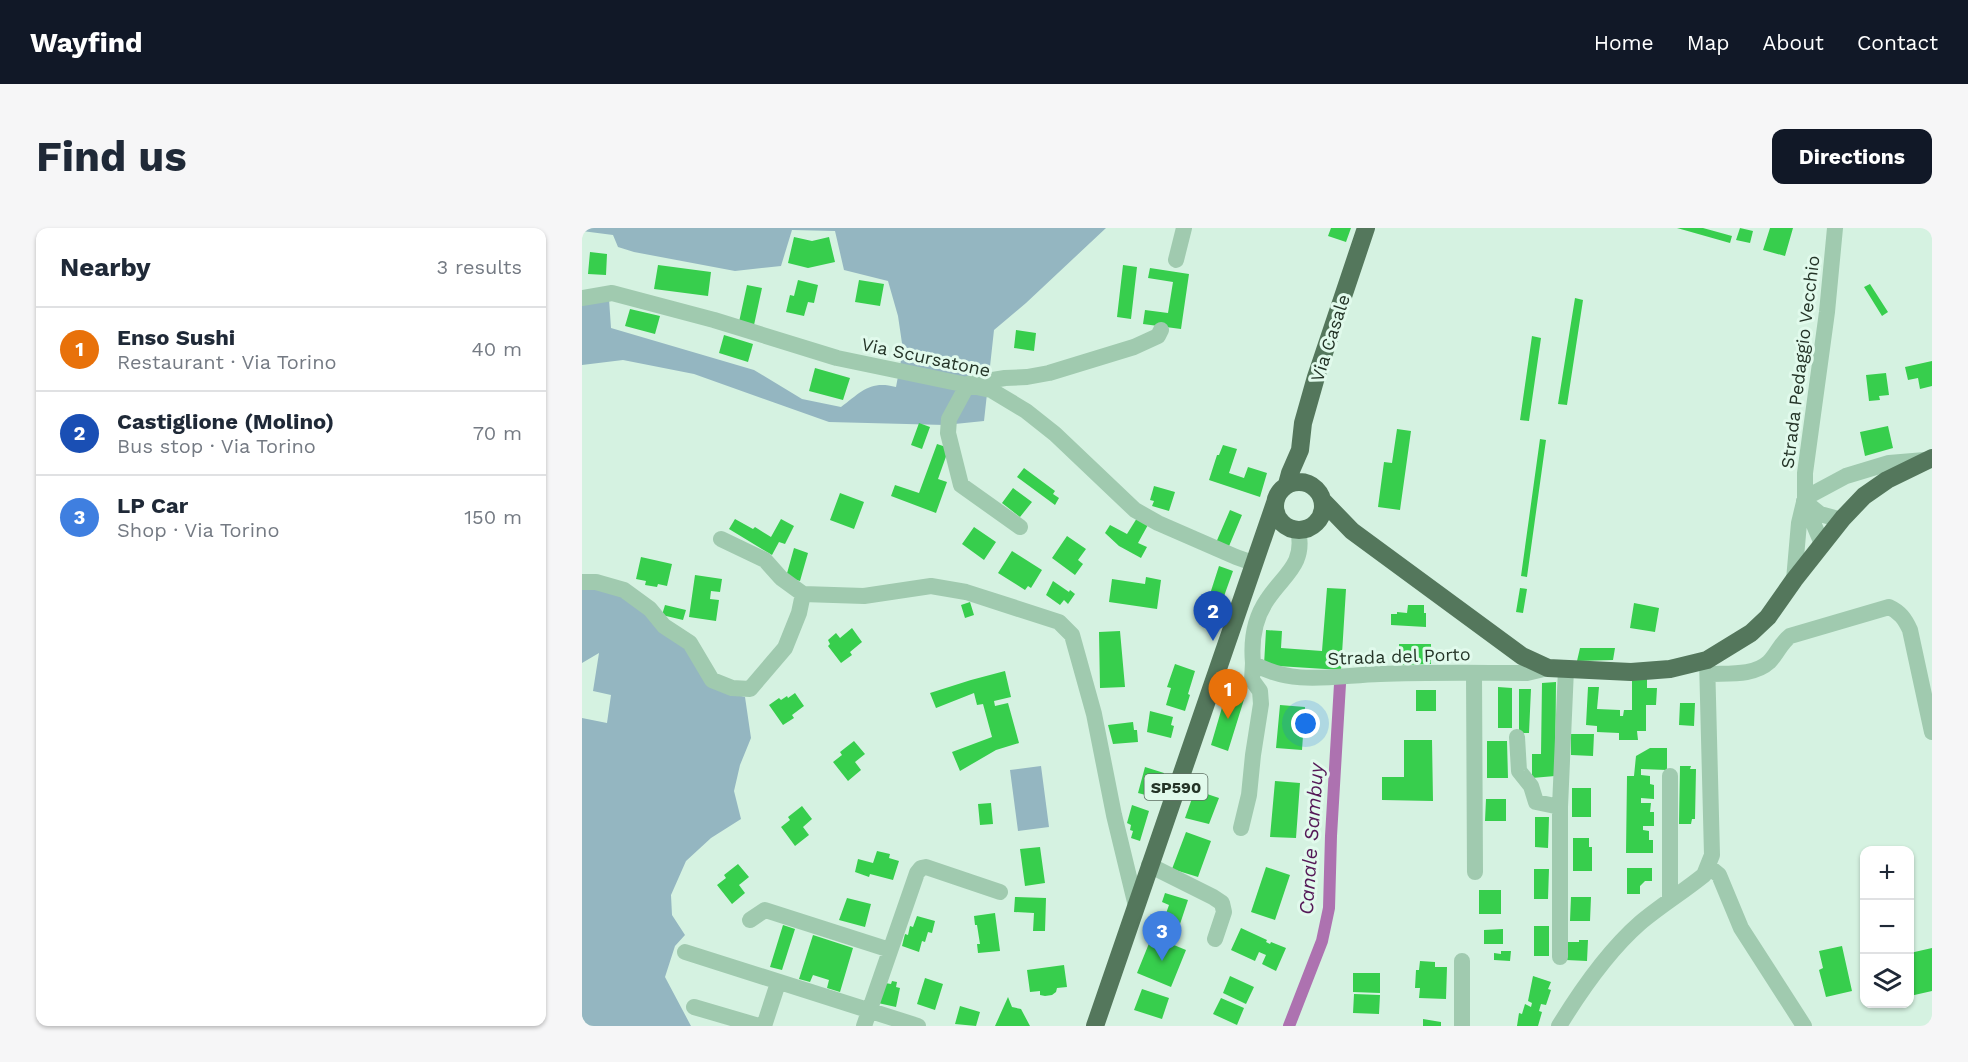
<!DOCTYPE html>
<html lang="en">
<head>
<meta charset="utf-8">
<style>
	body { margin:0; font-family:"Work Sans",sans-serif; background:#f6f6f7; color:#1f2937 }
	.controls { position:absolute; right:18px; bottom:18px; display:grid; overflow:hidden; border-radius:12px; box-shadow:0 2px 4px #0004 }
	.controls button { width:54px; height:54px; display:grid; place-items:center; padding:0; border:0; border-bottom:2px solid #e0e1e3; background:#fff; color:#1f2937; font:30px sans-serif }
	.you { position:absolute; left:724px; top:496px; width:21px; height:21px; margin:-15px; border:4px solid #fff; border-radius:50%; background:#1a73e8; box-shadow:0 0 0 9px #1a73e833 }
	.badge { display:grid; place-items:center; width:39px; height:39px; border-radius:50%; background:#111827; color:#fff; font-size:20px; font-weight:700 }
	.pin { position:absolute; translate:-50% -50px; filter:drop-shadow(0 2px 3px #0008) }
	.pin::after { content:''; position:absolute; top:32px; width:21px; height:18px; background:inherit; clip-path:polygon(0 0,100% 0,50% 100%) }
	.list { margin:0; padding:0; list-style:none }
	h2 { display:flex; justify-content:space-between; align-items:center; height:78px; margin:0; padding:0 24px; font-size:26px }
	h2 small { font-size:20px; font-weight:400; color:#747a83 }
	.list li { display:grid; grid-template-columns:39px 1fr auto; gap:18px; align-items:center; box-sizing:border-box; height:84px; padding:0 24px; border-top:2px solid #e0e1e3 }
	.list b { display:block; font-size:22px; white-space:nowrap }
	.list p { margin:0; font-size:20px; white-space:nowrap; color:#747a83 }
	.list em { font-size:20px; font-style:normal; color:#747a83 }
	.icon { flex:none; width:33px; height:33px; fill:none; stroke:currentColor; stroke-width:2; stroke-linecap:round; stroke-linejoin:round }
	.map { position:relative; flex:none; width:1350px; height:798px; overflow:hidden; border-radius:12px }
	header { display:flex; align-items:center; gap:36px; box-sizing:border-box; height:84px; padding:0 30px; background:#111827; color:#fff }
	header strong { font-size:28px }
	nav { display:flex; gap:33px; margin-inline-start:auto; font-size:21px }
	.intro { display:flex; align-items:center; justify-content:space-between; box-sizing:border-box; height:144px; padding:0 36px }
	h1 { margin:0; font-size:42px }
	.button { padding:15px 27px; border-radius:12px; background:#111827; color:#fff; font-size:21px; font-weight:700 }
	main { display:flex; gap:36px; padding:0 36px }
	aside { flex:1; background:#fff; border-radius:12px; box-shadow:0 2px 4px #0004 }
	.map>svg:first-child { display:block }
	.green { fill:#94b6c1 }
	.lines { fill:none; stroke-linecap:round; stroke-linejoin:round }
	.canal { stroke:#ad72b0; stroke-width:12 }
	.building { fill:#37ce4d }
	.minor { stroke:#a0caaf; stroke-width:16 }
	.major { stroke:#54775c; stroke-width:18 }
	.labels { text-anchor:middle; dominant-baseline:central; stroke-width:6; stroke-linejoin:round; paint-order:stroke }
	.shield { fill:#e1faec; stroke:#5d6f62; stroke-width:1.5 }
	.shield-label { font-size:16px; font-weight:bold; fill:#243427 }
	.street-label { font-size:18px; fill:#243427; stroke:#e1faec }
	.water-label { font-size:20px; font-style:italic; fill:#551857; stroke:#e1faec }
</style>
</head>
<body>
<header>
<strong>Wayfind</strong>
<nav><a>Home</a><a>Map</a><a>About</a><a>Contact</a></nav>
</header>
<div class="intro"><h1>Find us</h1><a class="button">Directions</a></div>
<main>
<aside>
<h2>Nearby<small>3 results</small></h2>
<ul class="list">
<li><span class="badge" style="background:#e8710a">1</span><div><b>Enso Sushi</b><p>Restaurant · Via Torino</p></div><em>40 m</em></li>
<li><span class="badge" style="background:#1a4fb4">2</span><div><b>Castiglione (Molino)</b><p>Bus stop · Via Torino</p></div><em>70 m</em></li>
<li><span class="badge" style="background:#3f7fe0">3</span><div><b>LP Car</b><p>Shop · Via Torino</p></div><em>150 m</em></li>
</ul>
</aside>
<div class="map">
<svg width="1350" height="798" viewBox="0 0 1350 798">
	<rect width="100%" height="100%" fill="#d5f2e1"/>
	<path class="green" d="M0,0h524l-80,75 -32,27 -10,91 -39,4 -116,-3 -135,-48 -71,-14 -41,5v-60l27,-6 2,29 143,42 48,29 39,8c20,-15 29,-27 55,-20l7,-37 -5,-34 -10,-35 -44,-11 -9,-39 -43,-1 -11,36 -46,5 -101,-19 -16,-5 -5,-12 -31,-4z
		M0,357l41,7 64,54 36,45 22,6 6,41 -11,27 -6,26 7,28 -30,19 -25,23 -15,34 1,20 13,20 -10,11 -10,31 26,49h-109v-308l25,5 4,-28 -18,-4 6,-38 -17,10z
		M459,538l8,61 -31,4 -8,-61z"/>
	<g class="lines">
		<path class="canal" d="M707,798l33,-85 7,-33 2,-72 9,-152"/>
	</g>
	<path class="building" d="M749,0h20l-5,14 -18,-6z
		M1095,0h26l29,8 -2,7z
		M1158,0l13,3 -3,12 -14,-3z
		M1188,0h23l-8,28 -22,-6z
		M212,9l18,4 17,-4 6,25 -27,6 -20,-5z
		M8,24l17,2 -1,21 -18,-1z
		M76,37l53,7 -3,24 -54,-7z
		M541,37l14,2 -6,52 -14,-2z
		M568,40l39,6 -8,55 -38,-5 2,-14 23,3 5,-31 -25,-4z
		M216,52l20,5 -4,18 -6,-1 -4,14 -18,-4 4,-17 4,1z
		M277,52l25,4 -4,22 -25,-4z
		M1288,56l18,28 -6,4 -18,-29z
		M165,57l15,3 -8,37 -15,-3z
		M993,70l8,2 -16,105 -9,-1z
		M48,81l30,7 -5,18 -30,-8z
		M434,102l20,3 -2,18 -20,-3z
		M142,107l29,9 -5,18 -29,-9z
		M950,108l9,2 -12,83 -9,-1z
		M1350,133v25l-12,3 -2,-11 -10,2 -3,-13z
		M233,140l35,10 -7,22 -34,-9z
		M1304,145l3,22 -10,1 1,4 -11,1 -3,-26z
		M337,195l11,4 -8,22 -11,-4z
		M1306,198l5,22 -28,8 -5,-24z
		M815,201l14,2 -11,79 -22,-3 6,-45 8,1z
		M958,211l6,1 -19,137 -6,-1z
		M355,216l12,4 -11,31 9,3 -11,31 -45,-17 4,-11 24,8z
		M641,217l14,4 -8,24 15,5 4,-11 19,6 -7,24 -51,-17 8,-25h2z
		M442,240l31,23 -2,3 6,4 -4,7 -38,-28z
		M572,258l21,6 -6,19 -17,-5 2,-5 -4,-1z
		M431,260l19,14 -12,15 -18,-14z
		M258,265l24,9 -10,27 -24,-9z
		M648,282l12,5 -15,36 -12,-6z
		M555,290l12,5 -11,20 9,4 -6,11 -22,-12 -14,-13 5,-8 17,9z
		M153,291l18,10 2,-2 16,10 10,-18 13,7 -9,18 -6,-2 -7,13 -43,-26z
		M392,299l22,15 -12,18 -22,-16z
		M485,308l19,13 -8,11 5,4 -8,11 -23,-17z
		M212,320l14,5 -8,28 -14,-4z
		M430,323l30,19 -11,18 -3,-2 -3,4 -27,-17z
		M59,329l31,7 -5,22 -9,-2 -1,3 -12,-2 1,-4 -10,-2z
		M637,338l14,5 -10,28 -13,-5z
		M113,347l27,4 -2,13 -9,-1 -1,8 9,1 -3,21 -27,-4z
		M564,349l15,3 -4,29 -48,-7 3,-23 33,5z
		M471,353l16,11 1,-2 5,4 -7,10 -4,-4 -4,5 -14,-10z
		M745,360l19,1 -5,81 -77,-5 2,-35 16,1 -1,17 41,3z
		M938,360l7,1 -4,24 -7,-1z
		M388,374l4,13 -9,3 -4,-13z
		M1052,375l25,5 -4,24 -25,-4z
		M83,377l21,5 -3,10 -21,-5z
		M826,377h16v8h2v14l-35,-2v-11h6v-2l10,1z
		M270,400l10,14 -12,10 2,3 -11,8 -13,-17 2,-2 -2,-4 8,-7 4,5z
		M538,403l5,56 -25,1 -1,-56z
		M817,416h32v20l-31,1z
		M998,420h35l-2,12 -36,1z
		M593,436l20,7 -7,23 2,1 -5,16 -19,-6 5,-17 -4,-1z
		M423,443l6,26 -17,4 1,5 13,-3 11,40 -23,7 -36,21 -8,-19 40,-15 -9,-33 -6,1 -3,-12 -38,15 -6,-15 41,-13z
		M1050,450h15v10h10l-1,17h-10v26h-9l1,9h-19v-7l-22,-1v-6l-11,-1 2,-38h11l-2,22 23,1v6h3l1,-6h8z
		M974,454l-1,94 -23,2v-24h9l1,-71z
		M646,459l18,6 -18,58 -17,-6z
		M916,459l14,1v40h-14z
		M937,461h12l-2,44h-10z
		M834,462h20v21h-20z
		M213,465l9,13 -12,9 2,3 -11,7 -14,-20 10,-7 2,2 6,-4 1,2z
		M1098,475h15l-1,23 -15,-1z
		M698,477l25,2 -3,43 -26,-2z
		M568,483l23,6 -2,8 3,1 -3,12 -24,-6z
		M551,494l1,8h3l1,12 -25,2 -5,-19z
		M989,506h23l-1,22 -22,-1z
		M822,512h28l1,61 -51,-1v-23h22z
		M272,513l11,13 -10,8 6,8 -13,11 -15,-19 9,-7 -2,-3z
		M905,513h20l1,37h-21z
		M1068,520h17v22l-26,-1v6l9,1v8l4,1v14l-13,-1v5h10l-1,9h4v14h-11v4l6,1v9h4v13h-27l1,-77h7l2,-20z
		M1098,538h11l-1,3h6l-1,50h-3l-1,5h-12z
		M563,539l19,6 -7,25 -19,-5z
		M693,553l25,2 -4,55 -26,-1z
		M990,560h19v29h-19z
		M613,562l24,8 -10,26 -24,-6z
		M904,571h20v22h-21z
		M409,575l2,21 -13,1 -2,-21z
		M550,577l17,6 -9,30 -9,-3 2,-7 -3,-1 1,-5 -4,-2z
		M220,578l10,13 -9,8 6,8 -14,11 -14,-19 9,-7 -2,-3z
		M953,589h14l-1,31 -13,-1z
		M604,604l25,9 -13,36 -26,-8z
		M991,610h16v9h3v24h-19z
		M458,619l5,36 -20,3 -5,-37z
		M295,623l13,3 -1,4 10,3 -6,19 -23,-6 -1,3 -14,-5 3,-13 15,4z
		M156,636l11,13 -10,8 6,8 -13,11 -15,-19 9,-7 -2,-3z
		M684,639l24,8 -15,45 -24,-8z
		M1045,640h25v13h-7l-5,5v8h-13z
		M952,641h15l-1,30h-14z
		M897,662h22v24h-22z
		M583,665l23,7 -8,24 -16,-5 5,-14 -7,-3z
		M433,669l31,1 -1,33h-12l1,-18 -20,-1z
		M989,669h20l-1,24h-20z
		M265,670l24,6 -6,23 -26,-7z
		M413,685l5,38 -22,2 -1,-9h3l-3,-19h-2l-1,-9z
		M335,688l18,5 -3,12 -4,-1 -3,10 -3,-1 -3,11 -17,-6 3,-12 3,1 2,-9 3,1z
		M201,697l12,4 -13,41 -12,-3z
		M952,698h15v30h-15z
		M659,700l26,12 -1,2 4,2 1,-2 15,6 -10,23 -14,-7 4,-9 -7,-3 -4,9 -24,-11z
		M921,701v15h-19v-14z
		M231,707l40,13 -13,44 -13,-4 2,-8 -16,-5 -3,7 -11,-3z
		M570,708l34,14 -15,37 -34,-14z
		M997,712h9l-1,21 -21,-1v-18h13z
		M1260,718l10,45 -26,6 -7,-27 4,-2 -4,-17z
		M1350,720v43l-22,5v-43z
		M919,723h10l-1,10 -16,-1v-7l7,1z
		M838,733l15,1v5h12l-1,32 -27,-1 1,-10h-5l1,-18h3z
		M482,737l3,22 -10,1 -1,4 -4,3 -7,1 -5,-1v-4l-10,1 -3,-22z
		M771,745h27v20l-27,-1z
		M648,748l24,11 -8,17 -23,-11z
		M951,748l18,6 -3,7 3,1 -5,15 -5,-1 -2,7 3,1 -4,14h-21l2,-13 3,1 3,-10 6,3 1,-4 -4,-2z
		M343,750l18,6 -8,26 -18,-6z
		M310,753l5,1 -1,5 4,1 -4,19 -18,-4 7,-20 6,1z
		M560,761l27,9 -7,21 -28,-9z
		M772,766l26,1 -1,19 -26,-1z
		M426,769l4,10 9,2 9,17h-35z
		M639,770l23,10 -7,17 -24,-11z
		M378,778l20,6 -4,14 -21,-2z
		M841,791l18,3v4h-18z"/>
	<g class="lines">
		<path class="minor" d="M594,32l8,-32
			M0,70l30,-5 102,27 123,38 154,32 35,21 29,23 80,76 23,13 78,34 17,6
			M1223,270l41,-22 43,-13 36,-3
			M1222,273l18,43
			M1223,274l15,12 22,6
			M438,299l-59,-42 -13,-52 1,-14 19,-35 37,-6 22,-1 22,-4 85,-26 24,-11 3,-6
			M716,302c8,35 -15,45 -31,70 -13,19 -16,41 -14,63 39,24 85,12 127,11 49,-2 98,-1 147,-1l21,-5
			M139,311l44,21 16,18 22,16
			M1212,352l5,-57 6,-25v-25l22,-161 8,-84
			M0,354h14l28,8 26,19 14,17 26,17 22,37 20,8 18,1 35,-41 14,-35 4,-19 61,2 67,-10 35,6 93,30 13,13 22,79 20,101 22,91
			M892,446l1,198
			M1127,446c19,-1 45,2 60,-12 8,-8 11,-18 21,-26l99,-29c11,5 16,12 21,23l22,102
			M935,509l2,34 12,15 5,16 24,5 6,-138
			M1088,548v124
			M659,600l8,-33 4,-40 8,-51 -1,-13 -8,-11 1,-17
			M567,637l64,32 9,6 2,9 -9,27
			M1126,638l11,9 22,53 63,98
			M168,692l15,-10 125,40
			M103,724l233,74
			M978,729v-150
			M112,779l65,19
			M182,798l14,-43
			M282,798l53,-153 4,-5 5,-1 74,25
			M880,798v-65
			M977,798c22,-36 49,-75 81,-103 20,-17 43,-31 64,-48l8,-20 -5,-195"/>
		<path class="major" d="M693 278a24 24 0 1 1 48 0a24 24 0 1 1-48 0Z
			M705,256l3,-11 10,-23 3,-27 13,-46 50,-149
			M741,273l29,30 170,125 26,12 83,4 39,-3 37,-9 44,-27 17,-16 26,-37 49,-62 21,-22 23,-16 45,-22
			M513,798l180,-523"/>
	</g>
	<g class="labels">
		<rect class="shield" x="562.5" y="546" width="63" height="26" rx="4.5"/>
		<g class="shield-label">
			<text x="594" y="559">SP590</text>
		</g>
		<g class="street-label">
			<text transform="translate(748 110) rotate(-72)">Via Casale</text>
			<text transform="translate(344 129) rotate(12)">Via Scursatone</text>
			<text transform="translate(1218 134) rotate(-83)">Strada Pedaggio Vecchio</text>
			<text transform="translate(817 428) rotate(-2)">Strada del Porto</text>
		</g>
		<g class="water-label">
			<text transform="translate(729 611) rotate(-86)">Canale Sambuy</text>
		</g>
	</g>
</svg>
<div class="controls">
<button>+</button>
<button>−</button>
<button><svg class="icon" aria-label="layers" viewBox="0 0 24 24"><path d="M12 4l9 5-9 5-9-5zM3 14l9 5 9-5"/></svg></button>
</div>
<div class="you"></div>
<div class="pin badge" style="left:646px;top:491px;background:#e8710a">1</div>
<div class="pin badge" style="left:631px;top:413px;background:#1a4fb4">2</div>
<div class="pin badge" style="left:580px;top:733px;background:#3f7fe0">3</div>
</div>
</main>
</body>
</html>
